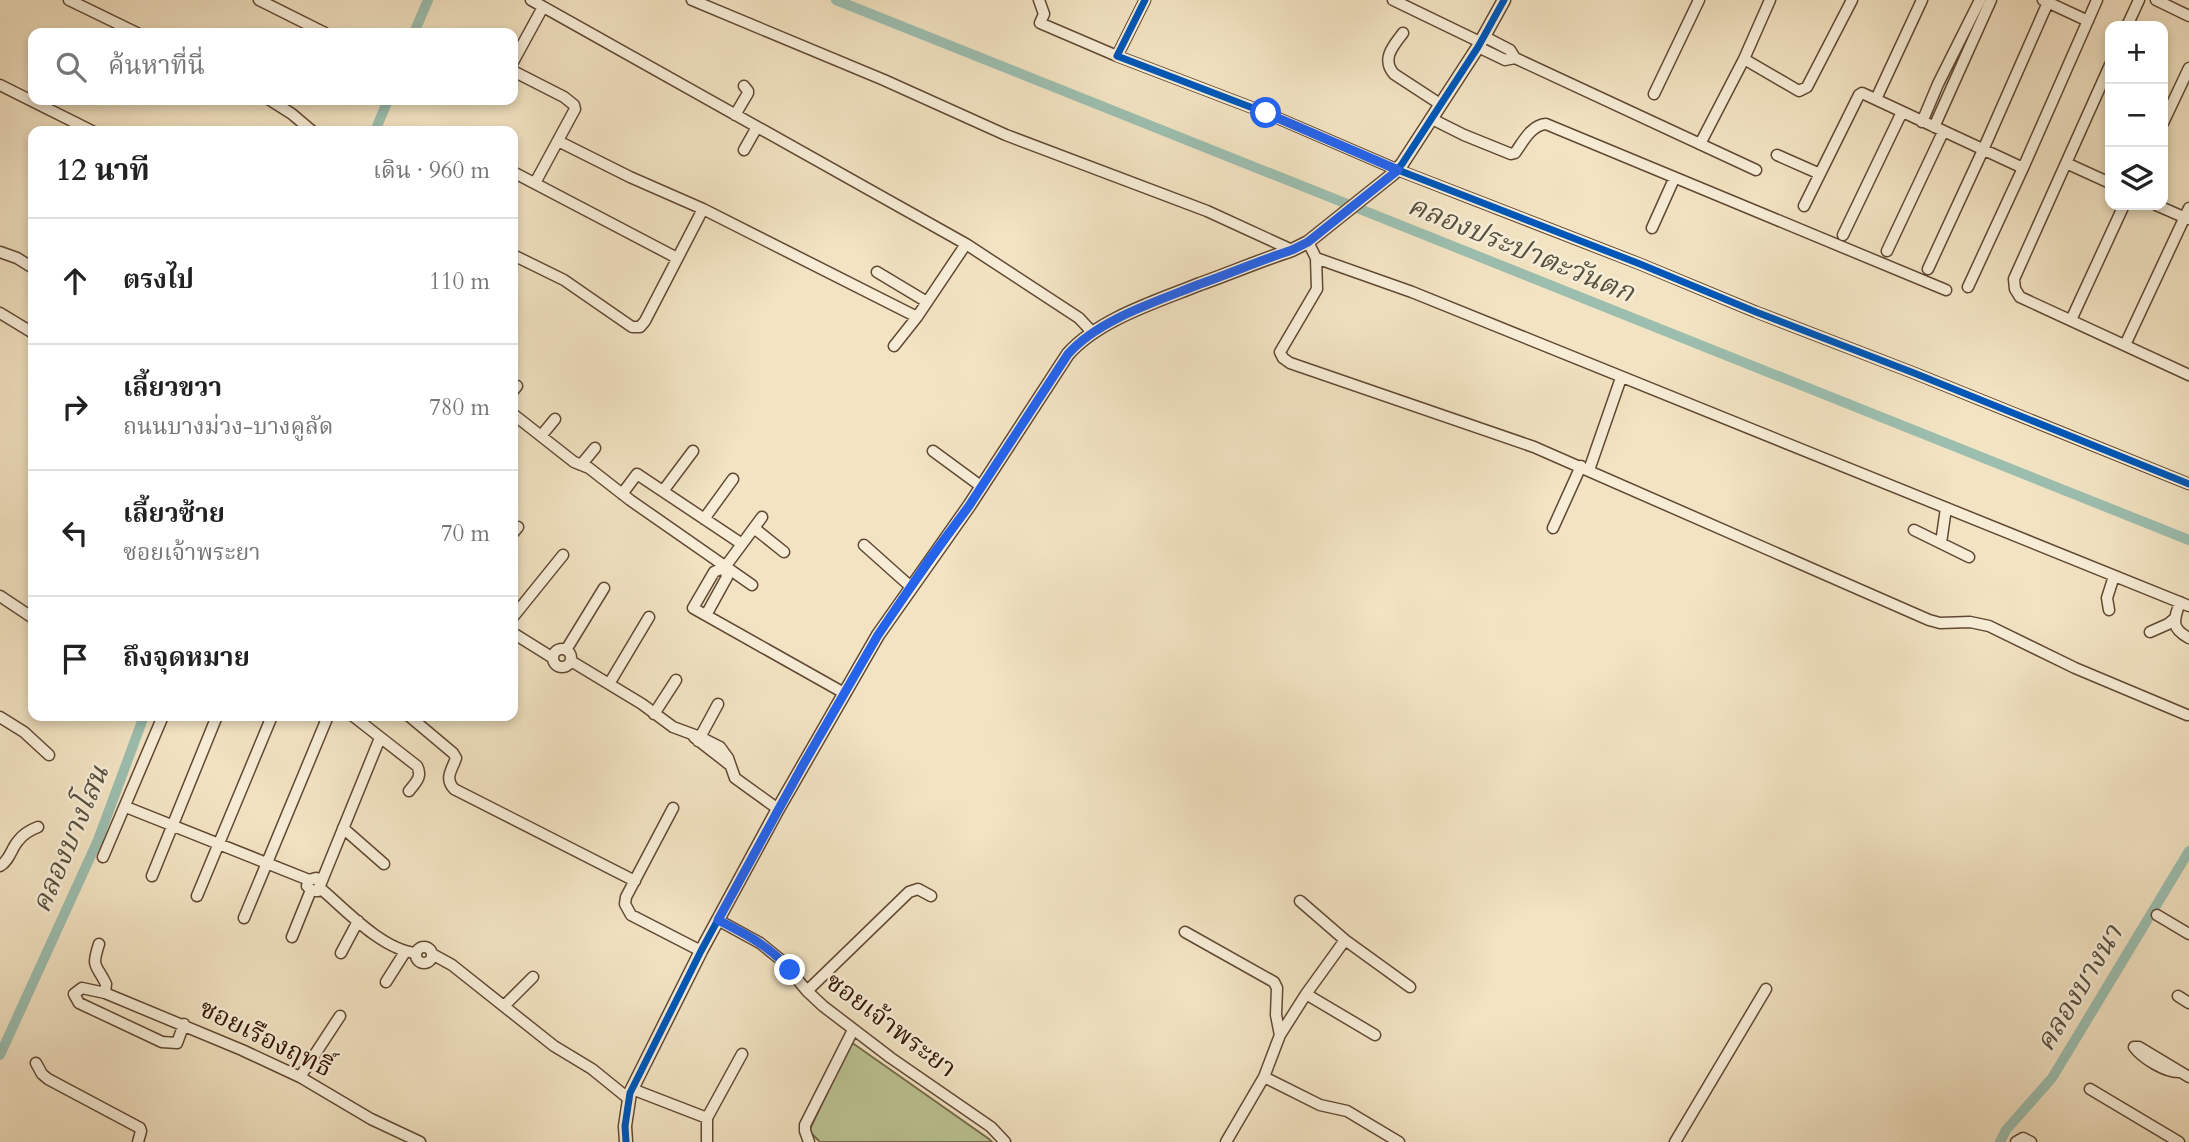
<!DOCTYPE html>
<html lang="th">
<head>
<meta charset="utf-8">
<style>
	body { margin:0; font-family:Cardo,"Noto Serif Thai",serif; background:#f6f6f6; color:#222 }
	.controls { position:absolute; right:21px; top:21px; display:grid; overflow:hidden; border-radius:14px; box-shadow:0 4px 10px #0003 }
	.controls button { width:63px; height:63px; display:grid; place-items:center; padding:0; border:0; border-bottom:2px solid #e0e0e0; background:#fff; color:#222; font:35px sans-serif }
	.stop { position:absolute; width:21px; height:21px; margin:-16px; border:5px solid #2563eb; border-radius:50%; background:#fff }
	.stop.end { background:#2563eb; border-color:#fff; box-shadow:0 2px 7px #0008 }
	.list { margin:0; padding:0; list-style:none }
	h2 { display:flex; justify-content:space-between; align-items:center; height:91px; margin:0; padding:0 28px; font-size:30px }
	h2 small { font-size:23px; font-weight:400; color:#767676 }
	.list li { display:grid; grid-template-columns:46px 1fr auto; gap:21px; align-items:center; box-sizing:border-box; height:126px; padding:0 28px; border-top:2px solid #e0e0e0 }
	.list b { display:block; font-size:26px; white-space:nowrap }
	.list p { margin:0; font-size:23px; white-space:nowrap; color:#767676 }
	.list em { font-size:23px; font-style:normal; color:#767676 }
	.icon { flex:none; width:38px; height:38px; fill:none; stroke:currentColor; stroke-width:2; stroke-linecap:round; stroke-linejoin:round }
	.map { position:relative; flex:none; width:2189px; height:1142px; overflow:hidden }
	.search { position:absolute; background:#fff; box-shadow:0 4px 10px #0003; left:28px; top:28px; width:490px; height:77px; display:flex; align-items:center; gap:18px; box-sizing:border-box; padding:0 24px; border-radius:14px; color:#767676; font-size:26px }
	.panel { position:absolute; background:#fff; box-shadow:0 4px 10px #0003; left:28px; top:126px; width:490px; height:595px; border-radius:14px }
	.map>svg:first-child { display:block }
	.green { fill:#bbc393; stroke:#766c4b; stroke-width:2 }
	.lines { fill:none; stroke-linecap:round; stroke-linejoin:round }
	.canal { stroke:#9cbeaf; stroke-width:10 }
	.minor-casing { stroke:#614833; stroke-width:13 }
	.tertiary-casing { stroke:#614833; stroke-width:15 }
	.minor { stroke:#f7edd7; stroke-width:10 }
	.tertiary { stroke:#f7edd7; stroke-width:12 }
	.cycleway-casing { stroke:#f7edd7; stroke-width:11 }
	.cycleway { stroke:#0057b8; stroke-width:7 }
	.route { stroke:#2563eb; stroke-width:9 }
	.labels { text-anchor:middle; dominant-baseline:central; stroke-width:5; stroke-linejoin:round; paint-order:stroke }
	.street-label { font-size:26px; fill:#311503; stroke:#f7edd7 }
	.water-label { font-size:28px; font-style:italic; fill:#56503f; stroke:#f7edd7 }
</style>
</head>
<body>
<div class="map">
<svg width="2189" height="1142" viewBox="0 0 2189 1142">
	<rect width="100%" height="100%" fill="#f2e3c2"/>
	<filter id="stains"><feTurbulence type="fractalNoise" baseFrequency=".00286" numOctaves="4"/><feColorMatrix values="0 0 0 0 .2 0 0 0 0 .09 0 0 0 0 .02 0 0 0 .5 -.17"/></filter>
	<radialGradient id="worn" r=".72"><stop offset=".6" stop-color="#630" stop-opacity="0"/><stop offset="1" stop-color="#630" stop-opacity=".3"/></radialGradient>
	<path class="green" d="M851,1042l138,97 3,3h-172l-11,-11z"/>
	<g class="lines">
		<path class="canal" d="M836,0l1353,540
			M414,33l14,-33
			M375,131l13,-31
			M0,1055l98,-215 46,-124
			M2000,1142l6,-12 46,-52 137,-227"/>
		<defs>
			<path id="minor" d="M69,0l68,33
				M259,0l66,33
				M531,0l435,244 113,74 14,15
				M692,0l192,80 122,55 201,76 85,39
				M1039,0l5,14 -4,9 77,33
				M1145,0l-28,56 149,57 132,57 242,94 116,48 158,61 275,111
				M1393,0l87,42
				M2043,0l45,21
				M2156,0l33,16
				M2127,26l12,-26
				M1403,33c-10,13 -22,26 -9,41l46,30
				M1483,36l27,14 5,8 241,112
				M1478,47l27,13 10,-2
				M1744,59l55,32 8,-4 45,-87
				M513,62l30,-55
				M2110,65l-96,214 1,10 5,8 169,78
				M513,71l51,26 10,8 1,4 -40,74
				M0,85l92,46
				M1654,94l45,-94
				M1876,99l46,-99
				M270,100l22,14 20,17
				M735,115l13,-22v-2l-4,-5
				M1432,119l32,16 47,19 4,-1c8,-11 16,-28 31,-29l400,166
				M1922,122l16,-38 42,-84
				M2163,123l26,-55
				M1934,127l57,-127
				M558,141l72,36 73,32 214,108
				M1700,144l44,-85 26,-59
				M744,150l13,-23
				M1777,155l43,19
				M2066,163l44,20
				M513,172l164,86
				M2156,205l32,14
				M1804,206l55,-111 3,-2 161,75
				M1652,228l22,-49
				M1843,235l59,-123
				M1308,242l8,16 96,34 777,314
				M1887,251l56,-119
				M0,252l17,6 16,10
				M513,255l51,25 68,47h8l5,-6 58,-112
				M1316,258l1,31 -37,63 3,6 7,5 244,84 395,173 11,3 30,-1 19,4 86,42 112,47
				M1928,269l55,-119 66,-150
				M877,272l50,30
				M1968,287l55,-119 74,-168
				M0,313l33,20
				M2071,320l53,-115
				M2125,345l64,-137
				M894,346l23,-29 49,-73
				M513,391l4,-5
				M513,414l61,48 15,6 41,32 122,85
				M541,436l14,-17
				M933,451l49,36
				M581,465l14,-17
				M1589,470l32,-92
				M663,491l30,-40
				M622,494l15,-20 105,70
				M704,519l29,-40
				M754,528l30,24
				M1553,528l28,-62
				M1914,530l55,27
				M513,533l5,-6
				M1941,543l5,-35
				M864,545l47,42
				M725,567l37,-50
				M0,596l33,22
				M2180,602c-6,18 -10,26 9,36
				M2109,610l-2,-12 7,-22
				M706,615l21,-38 -2,-10 -11,5 -21,36c50,28 101,57 151,85
				M513,617l50,-62
				M2150,632l18,-8 6,-5
				M513,633l40,25
				M553 658a9 9 0 1 1 18 0a9 9 0 1 1-18 0Z
				M566,650l38,-62
				M571,661l71,43 31,23 27,10 20,10 8,11 7,20 43,31
				M609,684l40,-67
				M654,714l22,-34
				M353,716l64,50c6,11 -2,17 -8,25
				M409,716l44,37 3,5c-4,12 -12,20 -2,31l181,92
				M0,717l24,15 25,23
				M694,737l36,28
				M698,741l20,-37
				M126,807l183,73
				M673,808l-47,89 -1,7 6,11 70,36
				M343,828l41,36
				M103,857l60,-141
				M0,866c10,-6 11,-17 18,-25 5,-7 12,-11 20,-14
				M152,876l65,-160
				M321,883l59,-145
				M320,888c25,21 62,62 96,65
				M197,896l75,-180
				M1300,901l45,39
				M2157,915l32,19
				M244,918l84,-202
				M718,920l42,23 21,17 26,31 16,15 68,52 100,69 14,15
				M1185,932l89,50 3,6 -1,27 4,20
				M292,937l19,-47 -4,-4 2,-6 7,-2 3,1 1,9 -2,3 -7,-1
				M99,944c-8,25 -3,19 7,40l-1,9
				M416 955a8 8 0 1 1 16 0a8 8 0 1 1-16 0Z
				M341,953l17,-32
				M432,954l20,11 102,81 38,23 37,30
				M386,982l19,-30
				M807,991l102,-99 9,-3 13,7
				M1306,994l69,41
				M2178,996l11,7
				M505,1005l28,-28
				M184,1024l-7,19 -15,-1 -83,-39 -5,-9 8,-6 23,5 137,57 58,27 71,42 49,23
				M36,1063l6,11 6,5 92,49 1,3 -3,11
				M2180,1072c-14,1 -38,-14 -46,-25h5l50,30
				M300,1077l40,-61
				M1264,1077l16,-42 26,-41 39,-54 65,47
				M632,1089l75,29v24
				M2090,1089l89,53
				M707,1118l35,-64
				M809,1142l-4,-11v-6l48,-95
				M1226,1142l38,-65 56,28 27,6 52,31
				M1675,1142l91,-153
				M2016,1142l7,-4 8,4"/>
			<path id="tertiary" d="M626,1142l-1,-16 5,-33 71,-142 77,-142 100,-174 91,-129 99,-152c31,-35 90,-53 132,-70 31,-11 61,-24 92,-34l16,-8 85,-68 9,-10 76,-117 26,-47"/>
		</defs>
		<use href="#minor" class="minor-casing"/>
		<use href="#tertiary" class="tertiary-casing"/>
		<use href="#minor" class="minor"/>
		<use href="#tertiary" class="tertiary"/>
		<defs>
			<path id="cycleway" d="M1145,0l-28,56 149,57 132,57 242,94 116,48 158,61 275,111
				M626,1142l-1,-16 5,-33 71,-142 77,-142 100,-174 91,-129 99,-152c31,-35 90,-53 132,-70 31,-11 61,-24 92,-34l16,-8 85,-68 9,-10 76,-117 26,-47"/>
		</defs>
		<use href="#cycleway" class="cycleway-casing"/>
		<use href="#cycleway" class="cycleway"/>
	</g>
	<g class="lines">
		<path class="route" d="M790,970c-20,-24 -45,-36 -72,-50l85,-155 75,-130 51,-75 40,-54 99,-152c31,-35 90,-53 132,-70 31,-11 61,-24 92,-34l16,-8 90,-72 -132,-57"/>
	</g>
	<g class="labels">
		<g class="street-label">
			<text transform="translate(891 1025) rotate(37)">ซอยเจ้าพระยา</text>
			<text transform="translate(266 1038) rotate(26)">ซอยเรืองฤทธิ์</text>
		</g>
		<g class="water-label">
			<text transform="translate(1521 249) rotate(22)">คลองประปาตะวันตก</text>
			<text transform="translate(70 839) rotate(-67)">คลองบางโสน</text>
			<text transform="translate(2079 988) rotate(-59)">คลองบางนา</text>
		</g>
	</g>
	<rect width="100%" height="100%" filter="url(#stains)"/>
	<rect width="100%" height="100%" fill="url(#worn)"/>
</svg>
<div class="controls">
<button>+</button>
<button>−</button>
<button><svg class="icon" aria-label="layers" viewBox="0 0 24 24"><path d="M12 4l9 5-9 5-9-5zM3 14l9 5 9-5"/></svg></button>
</div>
<div class="stop" style="left:1266px;top:113px"></div>
<div class="stop end" style="left:790px;top:970px"></div>
<div class="search"><svg class="icon" aria-label="search" viewBox="0 0 24 24"><circle cx="10" cy="10" r="6"/><path d="M15 15l6 6"/></svg>ค้นหาที่นี่</div>
<section class="panel">
<h2>12 นาที<small>เดิน · 960 m</small></h2>
<ul class="list">
<li><svg class="icon" aria-label="ahead" viewBox="0 0 24 24"><path d="M12 20V5M6 11l6-6 6 6"/></svg><div><b>ตรงไป</b></div><em>110 m</em></li>
<li><svg class="icon" aria-label="right" viewBox="0 0 24 24"><path d="M7 20v-9h11M14 6l5 5-5 5"/></svg><div><b>เลี้ยวขวา</b><p>ถนนบางม่วง-บางคูลัด</p></div><em>780 m</em></li>
<li><svg class="icon" aria-label="left" viewBox="0 0 24 24"><path d="M17 20v-9H6M10 6l-5 5 5 5"/></svg><div><b>เลี้ยวซ้าย</b><p>ซอยเจ้าพระยา</p></div><em>70 m</em></li>
<li><svg class="icon" aria-label="arrive" viewBox="0 0 24 24"><path d="M6 21V4h12l-3 4 3 4H6"/></svg><div><b>ถึงจุดหมาย</b></div></li>
</ul>
</section>
</div>
</body>
</html>
